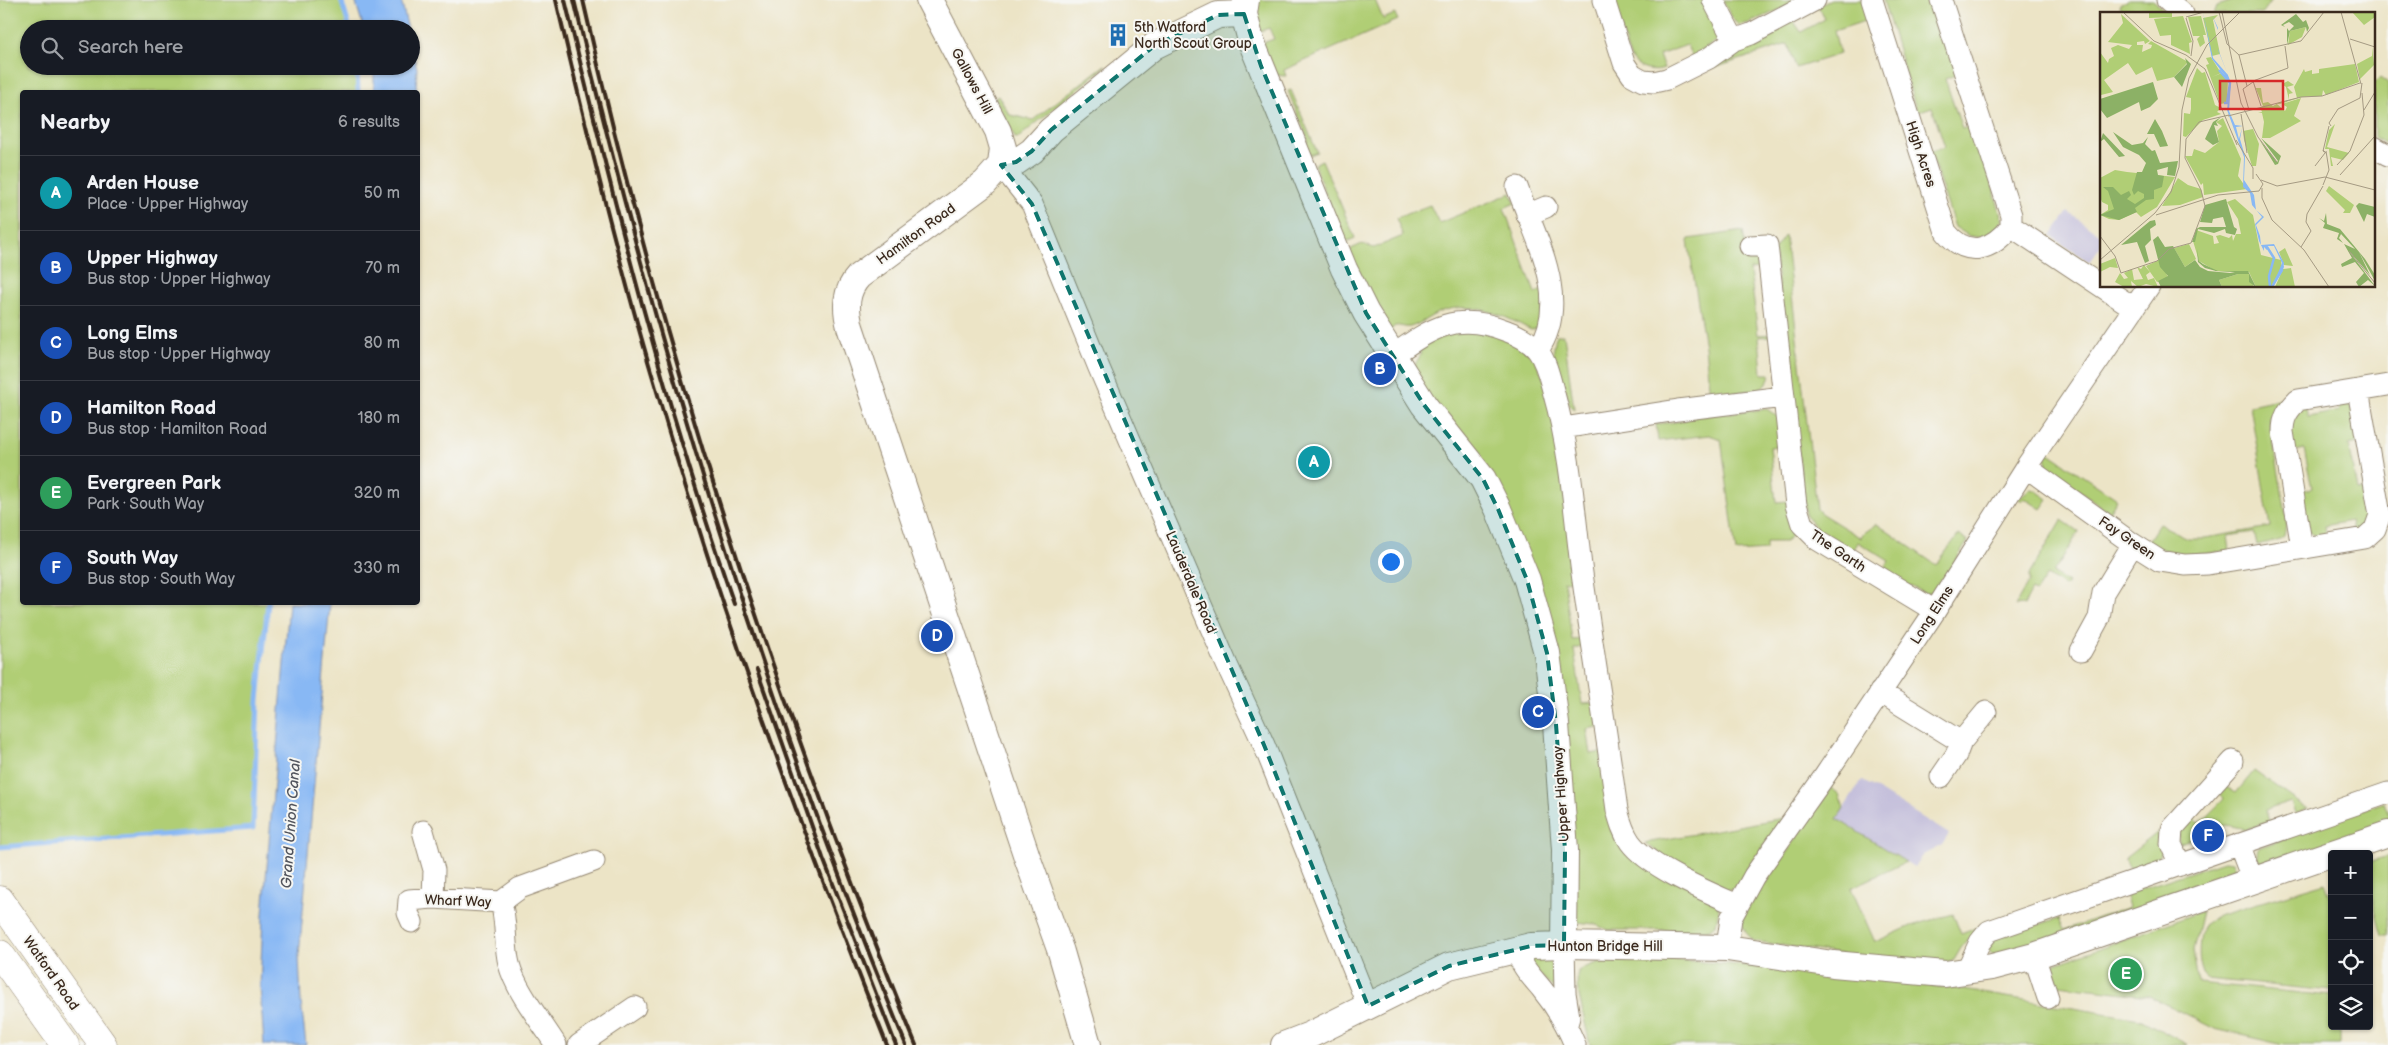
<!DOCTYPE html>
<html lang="en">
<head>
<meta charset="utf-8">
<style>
	body { margin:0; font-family:"Balsamiq Sans",sans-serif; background:#242831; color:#f1f3f6 }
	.controls { position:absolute; right:15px; bottom:15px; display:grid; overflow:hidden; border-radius:5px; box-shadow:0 1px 4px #0004 }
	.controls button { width:45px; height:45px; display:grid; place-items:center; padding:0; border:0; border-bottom:1px solid #363941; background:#171b24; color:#f1f3f6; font:25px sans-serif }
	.you { position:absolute; left:1390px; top:561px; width:18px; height:18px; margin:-12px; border:4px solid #fff; border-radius:50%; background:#1a73e8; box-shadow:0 0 0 8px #1a73e833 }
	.badge { display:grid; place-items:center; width:32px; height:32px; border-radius:50%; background:#0f766e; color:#fff; font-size:16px; font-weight:700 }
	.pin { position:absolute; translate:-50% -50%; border:2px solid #fff; box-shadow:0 1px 5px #0006 }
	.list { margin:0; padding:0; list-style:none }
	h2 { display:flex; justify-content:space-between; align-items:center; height:65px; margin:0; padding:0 20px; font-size:21px }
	h2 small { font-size:16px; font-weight:400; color:#9ea1a6 }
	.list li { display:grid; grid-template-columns:32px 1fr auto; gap:15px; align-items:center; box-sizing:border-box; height:75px; padding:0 20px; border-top:1px solid #363941 }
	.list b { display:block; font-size:19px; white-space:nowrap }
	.list p { margin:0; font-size:16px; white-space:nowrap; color:#9ea1a6 }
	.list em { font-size:16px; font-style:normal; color:#9ea1a6 }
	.icon { flex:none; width:28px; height:28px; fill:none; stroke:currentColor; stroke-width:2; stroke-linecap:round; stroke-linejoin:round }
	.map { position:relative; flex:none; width:2388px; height:1045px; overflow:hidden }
	.search { position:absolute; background:#171b24; box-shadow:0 1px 4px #0004; left:20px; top:20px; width:400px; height:55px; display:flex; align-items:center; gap:12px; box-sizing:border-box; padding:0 18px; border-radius:28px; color:#9ea1a6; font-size:19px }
	.panel { position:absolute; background:#171b24; box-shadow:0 1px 4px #0004; left:20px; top:90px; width:400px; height:515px; border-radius:5px }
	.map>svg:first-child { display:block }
	.industrial { fill:#c5c0db }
	.green { fill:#b0ce75; stroke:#767c4a }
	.water { fill:#88b8f4; stroke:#627189 }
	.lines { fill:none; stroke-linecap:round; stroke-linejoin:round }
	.stream { stroke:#88b8f4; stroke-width:5 }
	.minor-casing { stroke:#948772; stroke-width:23 }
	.tertiary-casing { stroke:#948772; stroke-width:28 }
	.trunk-casing { stroke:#948772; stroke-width:29 }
	.minor { stroke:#fff; stroke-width:21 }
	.tertiary { stroke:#fff; stroke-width:26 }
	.trunk { stroke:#fff; stroke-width:28 }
	.rail { stroke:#3b2a1e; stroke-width:4 }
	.marked { fill:#0f766e; fill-opacity:0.2; stroke:#0f766e; stroke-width:4; stroke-dasharray:10 6; stroke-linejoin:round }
	.labels { text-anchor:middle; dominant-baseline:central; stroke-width:4; stroke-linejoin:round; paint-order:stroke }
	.poi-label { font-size:14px; fill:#3b2a1e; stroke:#f6f6f2; text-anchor:start }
	.street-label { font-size:14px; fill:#3b2a1e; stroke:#f6f6f2 }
	.water-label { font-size:15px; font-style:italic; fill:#52555e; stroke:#f6f6f2 }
	.inset-river { fill:none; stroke:#88b8f4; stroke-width:2.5 }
	.inset-road { fill:none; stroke:#a59a83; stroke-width:1 }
	.view { fill:#d62828; fill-opacity:0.15; stroke:#d62828; stroke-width:2.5 }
	.inset-edge { fill:none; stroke:#3b2a1e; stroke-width:2.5 }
</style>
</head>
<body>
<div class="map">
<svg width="2388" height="1045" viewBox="0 0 2388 1045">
	<rect width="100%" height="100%" fill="#f6f6f2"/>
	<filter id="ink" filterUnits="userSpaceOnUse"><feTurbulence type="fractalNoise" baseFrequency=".02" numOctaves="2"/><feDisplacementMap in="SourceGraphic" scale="10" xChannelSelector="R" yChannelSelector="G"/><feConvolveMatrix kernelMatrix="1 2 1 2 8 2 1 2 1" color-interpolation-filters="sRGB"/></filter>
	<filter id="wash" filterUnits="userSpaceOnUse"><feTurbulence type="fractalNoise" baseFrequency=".0096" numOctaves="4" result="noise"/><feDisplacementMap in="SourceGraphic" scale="20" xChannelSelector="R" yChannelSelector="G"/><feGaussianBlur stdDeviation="1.12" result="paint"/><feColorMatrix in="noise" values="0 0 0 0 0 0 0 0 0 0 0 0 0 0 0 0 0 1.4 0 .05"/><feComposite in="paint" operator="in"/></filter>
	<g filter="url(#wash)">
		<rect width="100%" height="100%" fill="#ece4c6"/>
		<path class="industrial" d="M2068,212l34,24v8l-13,18 -38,-26z
			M1862,780l87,54 -7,11 -21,11 -7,11 -77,-48z"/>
		<path class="green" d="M0,0h341l9,29h-321v37h328l1,26h-336v510l246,1 -10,97 -5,128 -253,19z
			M1257,0h118l8,19 12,-5 3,6 -114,50 2,6 -12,-1 -12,-32 12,-4 -5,-11 -11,4 -3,-26z
			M1613,0h92l15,33 -1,6 -27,19 -5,-13 -28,10 5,14c-10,4 -25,1 -32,-9 -6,-9 -15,-47 -19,-60z
			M1723,0h79l-53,23 -10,2 -6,-5z
			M1831,0h34l6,19 -37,12 6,23 -44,14 -8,-24 -83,27 32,-23 56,-28 8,12 24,-13 -7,-13z
			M1883,0h51l24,74 -13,5 17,50 14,-5 26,96 -3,7 -9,7 -12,3 -9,-1 -14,-9 -25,-75 15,-5 -13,-40 -15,5z
			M2128,0h25l16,14h-46l-4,-10z
			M2236,0h36l-10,14h-48l3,-8z
			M1105,65l1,1 -88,72h-3l-20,-40 3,-2 12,19 23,5z
			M2380,78l8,6v61l-14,-8v-53z
			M1291,90l26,62 -7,3 -6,-5 4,-10 -20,-49z
			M1322,160l33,78 -7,3 -5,-1 -29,-76z
			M1511,193l4,10 -11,5 31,85 13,-5 -11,40 -6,2c-27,-15 -58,-29 -89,-19 -11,4 -21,13 -32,16 -6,1 -10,-2 -15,-1l-7,6 -39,-79 2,-4 11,-5 12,4 29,-12 -7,-18 34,-13 9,18z
			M1743,231l4,30 12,-1 6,8 -15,2 8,65 14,-1v2l-13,1 3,37h8l-3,10 -7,5 -50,7 -5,-49 -17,-106 1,-2z
			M1785,235l32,274 5,5 39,24 3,-5 13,-9 59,41 22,-30 10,6 -33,52h-11l-42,-21 7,-11 -31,-19 -7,11 -28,-17 -17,-21 -32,-265z
			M1447,330l46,1 40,24 14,31 31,193 -14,2 8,59 14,-1 1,7 -13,3 8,55 13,-1 3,24 -11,2 4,25 11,-2 16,79 101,75 -3,19 -8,5h-100l-14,-6 -17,-2 -43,-346 -122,-206 9,-16 -4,-7z
			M1556,335h8l10,74 -4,-3 -7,-26 -10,-26z
			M2282,398l-13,20 18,102 -3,16 -7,5 -20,5 -3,-14 -26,4 2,14c-28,5 -57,9 -82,-9l11,-17 29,14h17l65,-11 -20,-122z
			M2337,398c21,5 20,27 24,44l-13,3 9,45 13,-2 -1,36 -16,10 -2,-13 -27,5 2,13c-27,-5 -23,-24 -28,-48l14,-3 -8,-39 -14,3 -1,-37 16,-10 3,12 32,-6z
			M1767,409l12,9 4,27 -13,2 6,55 13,-1 8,28 -12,13h-19v8l-30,2 -15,-113 -12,-4 -51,6 -2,-17 27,-3 8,-4z
			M2049,453l68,46 -8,13 -62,-45 -1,-9z
			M2030,489l5,1 13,9 -7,10 -17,-11 -2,3 -4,-3z
			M2062,520l17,12 -26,41 15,10 -3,4 -18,-12 -11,17 -4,-2 -8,15 -9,1 14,-25v-6z
			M2254,771l54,38 -13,4 -4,-11 -25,8 3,12 -23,7 -20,-4 -48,19v-14l13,-14 8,8 25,-25 -8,-8 7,-6 13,8z
			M1831,788l8,6 5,14 -7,11 69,43 -55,26 24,54 36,-16 42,-12 8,20 18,-7 -18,21 -7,12 -10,2h-50l-140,-21c-10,-10 -14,-14 -9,-28z
			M2384,802l4,12v11l-125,39c-6,-5 -7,-8 -5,-16z
			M1783,818l-48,69c-4,2 -6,3 -11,2 -19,-6 -62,-33 -79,-46z
			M2158,832l4,20 -4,7 -27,10 -7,-10z
			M2388,856v79h-6l-13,-48v-25z
			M2224,861l8,1 3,7 -1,6 -237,82 -6,-4 -3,-4 6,-10 65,-21 5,12 65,-23 -4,-13z
			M2325,883l7,17v91l-126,-12c-10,-15 -7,-38 -3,-54l15,-10z
			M2202,911l-9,40 5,32 134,13v30h8v19h-56l-69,-16 -66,-33 -91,-11 -5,-20z
			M1531,957h26v34l-31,-29z
			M1644,957l189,16 131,17 176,29 48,26h-598l-13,-59 1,-15c19,-11 44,-13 66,-14z"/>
		<path class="water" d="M355,0h46l7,29h-44z
			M411,45l6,23 -1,24h-42v-26h37z
			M289,603h41l-31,353 2,46 5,43h-42l-4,-58 3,-73z"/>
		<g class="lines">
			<path class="stream" d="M341,0l9,29
				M357,66l1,26
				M0,847l253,-19 5,-128 10,-98"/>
		</g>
	</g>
	<g filter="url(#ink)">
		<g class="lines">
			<defs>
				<path id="minor" d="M1604,0l20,63 8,12 11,6 11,1 13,-3 42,-21 25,-18 17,-6 64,-34
					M1713,0l21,40
					M1872,0l74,232c22,27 46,18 65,-6
					M1941,0l70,215v11l123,82
					M2167,0l16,14
					M2374,147l14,8
					M1001,165l31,39 67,164 128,297 37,80 104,261
					M1517,187c18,50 55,113 21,163
					M1527,215l19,-8
					M1750,246l17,-1 29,260 6,19 16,16 117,71
					M1392,356c41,-29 65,-45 115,-25 11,4 24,11 31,20 9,12 12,29 16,43 16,56 20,114 27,172 11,81 25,162 36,244 3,11 6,22 13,32 18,25 78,50 107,63
					M1563,428l115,-18 105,-13
					M2026,467l107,77 27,17 25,4 23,-1 157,-26 10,-9 5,-14 -22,-125
					M2302,548l-19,-116c0,-15 5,-22 15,-32l90,-15
					M2081,651l18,-33 4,-25 30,-49
					M1880,692l81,50 -5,13 -15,22
					M1961,742l25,-30
					M423,831l11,39 -1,28
					M2239,844l14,37
					M2180,865l-9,-21 1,-15 61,-68
					M501,902l19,-14 74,-27
					M412,922l-4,-9 1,-13 24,-2 68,4c6,21 3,42 8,62 7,27 32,57 47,81
					M1564,945l1,48 4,24 -2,7
					M1727,948l4,-30 23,-42 70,-99 111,-166 91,-144 123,-181
					M1516,949c5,17 14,26 25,39 14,17 26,37 34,57
					M2034,956l14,42
					M1966,972l14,-30 9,-11 399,-138
					M579,1045l56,-38"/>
				<path id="tertiary" d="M929,0l69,131 5,17 -2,17
					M1246,0l-2,14 7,27 93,228 22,44 58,92 59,74 15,30 29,71 20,73 9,71 9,126 -1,95
					M1088,1045l-27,-93 -34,-95 -177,-530c-5,-19 -5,-36 9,-51l126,-93 16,-18 15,-3 16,-11 19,-21 103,-84 64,-31 26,-1
					M1284,1045l26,-10 139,-69 82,-20 33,-1 163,3 106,16 112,10 47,-7 42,-11 354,-122"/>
				<path id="trunk" d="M0,900l103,145
					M0,954l65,91"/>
			</defs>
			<use href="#minor" class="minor-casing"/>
			<use href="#tertiary" class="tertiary-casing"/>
			<use href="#trunk" class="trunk-casing"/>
			<use href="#minor" class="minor"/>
			<use href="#tertiary" class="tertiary"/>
			<use href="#trunk" class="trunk"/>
			<path class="rail" d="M556,0c31,132 63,265 102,395 64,221 144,437 229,650
				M565,0c49,203 100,406 169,604
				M574,0c85,358 192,705 332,1045
				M583,0c80,357 195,706 333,1045
				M757,670l66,188 73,187"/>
		</g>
	</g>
	<path class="marked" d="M1244,14l17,52 105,247 58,92 59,74 15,30 29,71 20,73 9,71 9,126 -1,95 -33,1 -82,20 -81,40 -104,-261 -232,-541 -31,-39 15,-3 16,-11 19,-21 103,-84 64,-31z"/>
	<defs>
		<symbol id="building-bare" viewBox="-9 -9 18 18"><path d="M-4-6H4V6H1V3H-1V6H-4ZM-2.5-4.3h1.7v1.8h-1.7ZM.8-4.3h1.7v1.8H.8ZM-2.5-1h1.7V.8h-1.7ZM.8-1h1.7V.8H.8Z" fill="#1f6fb2" stroke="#f6f6f2" stroke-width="2.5" paint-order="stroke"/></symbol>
	</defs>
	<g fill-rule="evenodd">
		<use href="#building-bare" x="1102" y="19" width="32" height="32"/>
	</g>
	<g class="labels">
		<g class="poi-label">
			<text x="1134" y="27">5th Watford<tspan x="1134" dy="16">North Scout Group</tspan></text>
		</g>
		<g class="street-label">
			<text transform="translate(972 81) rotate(62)">Gallows Hill</text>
			<text transform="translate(1921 154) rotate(72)">High Acres</text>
			<text transform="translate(916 234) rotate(-36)">Hamilton Road</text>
			<text transform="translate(2127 538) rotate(34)">Fay Green</text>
			<text transform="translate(1838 551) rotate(34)">The Garth</text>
			<text transform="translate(1191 582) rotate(67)">Lauderdale Road</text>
			<text transform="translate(1932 615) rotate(-57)">Long Elms</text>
			<text transform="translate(1561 794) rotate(-94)">Upper Highway</text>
			<text transform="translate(458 901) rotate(2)">Wharf Way</text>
			<text x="1605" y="946">Hunton Bridge Hill</text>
			<text transform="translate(51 973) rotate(55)">Watford Road</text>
		</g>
		<g class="water-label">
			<text transform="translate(291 824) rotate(-86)">Grand Union Canal</text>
		</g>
	</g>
	<g transform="translate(2100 12)">
		<rect width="275" height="275" fill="#ece4c6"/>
		<path d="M49,0h23v5l-23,1zM252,0h23v5l-11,8zM21,2l29,27 -5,3 -1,-3 -7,1v3h6l-1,7 9,-4 1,-3 -4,-1 3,-3 37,21 -14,15 -17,4 -5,-14 -16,8 -8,-12 -24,17 9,12 -12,3 -1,-43 8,11 1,-4 5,-3 -3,-8 7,-3 11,4 3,-4 -24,-3 15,-19zM118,3l-5,5 7,34 -8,2 -9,-38zM83,4l9,26 -3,1 1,11 -19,-9v-10l-11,1 -6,-17zM101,4l5,19h-3l2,8 -5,4 -3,-8 3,-3h-7l-5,-19zM206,15l-4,10 -14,8 2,-14zM272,35l2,18 -14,14 -3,-15 15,-8zM111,45l10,16 -9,4 10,-4 6,5 -1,25 -7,1 -14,-39 3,-1 -3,-6zM255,52l4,18 -33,13 -3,-5 -1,6 -20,1 -22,7h-3l8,7 2,-4 -5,-3 19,-6 -7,18 7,5 -31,17h-8l2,-16 -2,-9 -4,-1h4l-2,-5 3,-1 -9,-22 2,4h5l2,15 5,-1 5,4 7,-4 9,-2 -3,-13 -4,-3 6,-3 6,4 -7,2 6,6 -4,1v6l8,-2 -3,-11 10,-18 1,3 7,-2v4l7,-1v-4zM97,56l5,5 3,-1 10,33 6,3 -4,4 4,2 -18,6 -17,17 -3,-1 1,-23 6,1 1,-5v-11l-5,-1zM123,106l18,41 -3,17 9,13 -43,6 -1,-12 -2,2 -16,-29h7l2,-7 11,4 14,-11 -2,-11 5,-5 -6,-4zM235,112l-8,23 22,6 -6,7 -12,-3 2,9h-2l-2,-17h-4l4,-19zM153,117l6,15 -3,22h-4l-8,-26 -1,-9zM15,158l12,2 48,5 -18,30 -16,10 -5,-5 -17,8 -10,-1 -9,-4 8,-5v-5l-6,-3 -2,-5v-19zM78,166l10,7 13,4 2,8 -23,8 -18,1zM229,174l25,19 -4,8h-7l2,-3 -19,-19zM135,187l18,16 8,40 20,5 1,8 -11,19h-15l-7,-15 -33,-1 -17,-10 -6,-20 3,-11 17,6 1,8 5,-1 -3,-7 4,-1 9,3 3,-3 1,6 3,-7h5l-3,-15 -11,-17zM89,232l7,15 -11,8 -11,-19zM185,236l8,18 -9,-1 -5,-13zM15,246l3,10 -8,-1 -10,5v-8zM59,248l9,17 -11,5 -11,-16zM44,253l6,7 -4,3 2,5 6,-2 4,9 -12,-3 -8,3 -7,-6 1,6h-8l-9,-5 5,-9 4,6 4,-1 -4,-5 8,-4 2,11 9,-1 -6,-12 4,2zM191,256l4,19h-20l8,-18zM138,262h11l5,13h-32l-3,-7z" fill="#b0ce75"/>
		<path d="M196,2l7,8 3,-2 3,8 -2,4 -1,-5 -16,4 -3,14v-17l2,3 5,-5 -5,-4 -6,3 2,2 -4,-2zM85,46l6,6 -9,23 -8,-10 13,-13zM53,70l5,17 -8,8 -9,4 -2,-9 -32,16 -7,-9v-10zM121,105l-5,5 2,4 -4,-1 5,17 -6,3 -8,-6 8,-17zM55,107l7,12 6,15 -8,1 -6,-13h-7zM13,120l19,13 11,-2 5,-6 -3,7 7,7 3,-1 5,13 18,-2 -3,15 -8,-1 1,-8 -11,3 1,5 6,1 -2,11 -8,3v9l-8,1 -11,8 2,4 -18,8 -19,-5 14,-6 -6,-18 -5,-4h10l8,8 8,-4 2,4 -4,4 8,5 9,-6v-4l-6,-3 -4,4 -2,-5 5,-18h5l4,-9 -7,-8 -16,-8zM3,121l22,23 -6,1 -15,-18 -4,3zM161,126l20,18 -3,8 -3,1 -16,-26 18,23 1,-1zM126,187l8,28 3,2 -2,6 -9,-2 -1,-4 -11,4 -16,-4 -3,13h-3l4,-13 4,-2h26l-3,-10 -10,2 -1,4 -12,-1 5,-17zM259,191l16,4v10l-8,-3 -3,8 -8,-16zM226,201l1,11 13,5 25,30 10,16v6l-16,-29 11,23 -21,-24 26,35 -7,-6 -9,7 -3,-5 8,-9 -9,-11 -13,5 -1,-3 11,-6 -8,-14 11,5 -14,-15 -2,4 4,5 -6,-4 2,-6 -16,-5 2,-5 -6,-5 5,3zM55,208l1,5 -6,4 1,11 -6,6 4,15 -4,2 -8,-21 -16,3 29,-24zM58,224l7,11 8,-1 12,21 10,-7 5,7 8,4 22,2 5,-1 -19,-1 -11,-3 -7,-6 -1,-13 2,12 4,3 15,7h30l8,16 -7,-5v-8h-11l-19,6 3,7h-61l-3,-6 10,-5 -8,-9 -7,-27z" fill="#8cb166"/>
		<path d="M103,0l10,46 15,17 -10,-25v-20l-6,-15 6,13v21l13,34 -2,28 6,14 8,1 -7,1 3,12 3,-11 -2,11 5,17 -1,24 10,15 2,15 8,7 -8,8 4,11 1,9 13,-1 10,19 -1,8 -10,16 9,-24 -8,-17h-6l-1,4 -3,-3v4l-5,-10 -4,-17 7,-7 -10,-12 -2,-12 -7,-6 1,-30 -17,-47 3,-28 -18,-23z" fill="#88b8f4"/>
		<path class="inset-river" d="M119,58l11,13 -3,20h-3M167,235l7,11 -5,18 1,11M172,275l11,-21"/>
		<path class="inset-road" d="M23,0l31,29 32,14 19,14 32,76M119,0l8,32 12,11 8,31M122,0l19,91 17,34 19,25M241,0l20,72M86,5l18,-5M86,6l7,23 -2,15M250,27l25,8M139,43l62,-14 23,-29M161,94l-8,-25 35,-13 -3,-22M149,98l-6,-21 10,-7M264,98l11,-18M141,102l6,39M128,104l73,-19 21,-1 38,-13M231,114l-2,-3 9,-14 22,-11 2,-15M136,128l17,28v11M223,138l3,3 -3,-2 6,-25M237,153l13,-14 14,-36 -2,-22M215,154l10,-13M240,163l35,-39M161,168l16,6 48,-9 50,13M223,173l6,-15 -3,-19M162,176v10l10,22 32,30 25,37M56,203l62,-20 41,-4 4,-7 -7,-10M0,224l15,20 6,17 36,-12 12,-12 22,-6 14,-37 -4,-16 -16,-32 1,-19 13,-17 30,-7M201,235l10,-16 -5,-9 1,-8 16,-28M249,239l26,32M0,248l55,-47 16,-21 8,-25 3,-57 7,-32 18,-33 33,-33"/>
		<path class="view" d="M120,69h63v28h-63z"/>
		<rect width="275" height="275" class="inset-edge"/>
	</g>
</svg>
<div class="controls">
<button>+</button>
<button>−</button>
<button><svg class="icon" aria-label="locate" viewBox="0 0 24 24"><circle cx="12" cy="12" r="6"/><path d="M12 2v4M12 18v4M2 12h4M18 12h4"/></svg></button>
<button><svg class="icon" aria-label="layers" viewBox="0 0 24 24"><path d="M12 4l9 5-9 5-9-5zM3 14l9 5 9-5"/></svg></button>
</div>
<div class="you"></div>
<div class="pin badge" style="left:1314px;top:462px;background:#0f9aa8">A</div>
<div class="pin badge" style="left:1380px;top:369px;background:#1a4fb4">B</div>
<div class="pin badge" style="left:1538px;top:712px;background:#1a4fb4">C</div>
<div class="pin badge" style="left:937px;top:636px;background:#1a4fb4">D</div>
<div class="pin badge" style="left:2126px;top:974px;background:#2e9e5b">E</div>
<div class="pin badge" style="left:2208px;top:836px;background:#1a4fb4">F</div>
<div class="search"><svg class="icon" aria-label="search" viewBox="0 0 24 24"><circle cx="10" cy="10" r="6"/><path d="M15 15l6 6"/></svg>Search here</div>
<section class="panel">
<h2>Nearby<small>6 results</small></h2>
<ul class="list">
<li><span class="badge" style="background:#0f9aa8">A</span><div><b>Arden House</b><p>Place · Upper Highway</p></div><em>50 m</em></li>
<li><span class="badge" style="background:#1a4fb4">B</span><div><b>Upper Highway</b><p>Bus stop · Upper Highway</p></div><em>70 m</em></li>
<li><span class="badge" style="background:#1a4fb4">C</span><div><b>Long Elms</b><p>Bus stop · Upper Highway</p></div><em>80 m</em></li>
<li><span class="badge" style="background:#1a4fb4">D</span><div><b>Hamilton Road</b><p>Bus stop · Hamilton Road</p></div><em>180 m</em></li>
<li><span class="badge" style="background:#2e9e5b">E</span><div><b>Evergreen Park</b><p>Park · South Way</p></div><em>320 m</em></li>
<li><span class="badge" style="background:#1a4fb4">F</span><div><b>South Way</b><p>Bus stop · South Way</p></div><em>330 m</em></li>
</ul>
</section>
</div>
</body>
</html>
